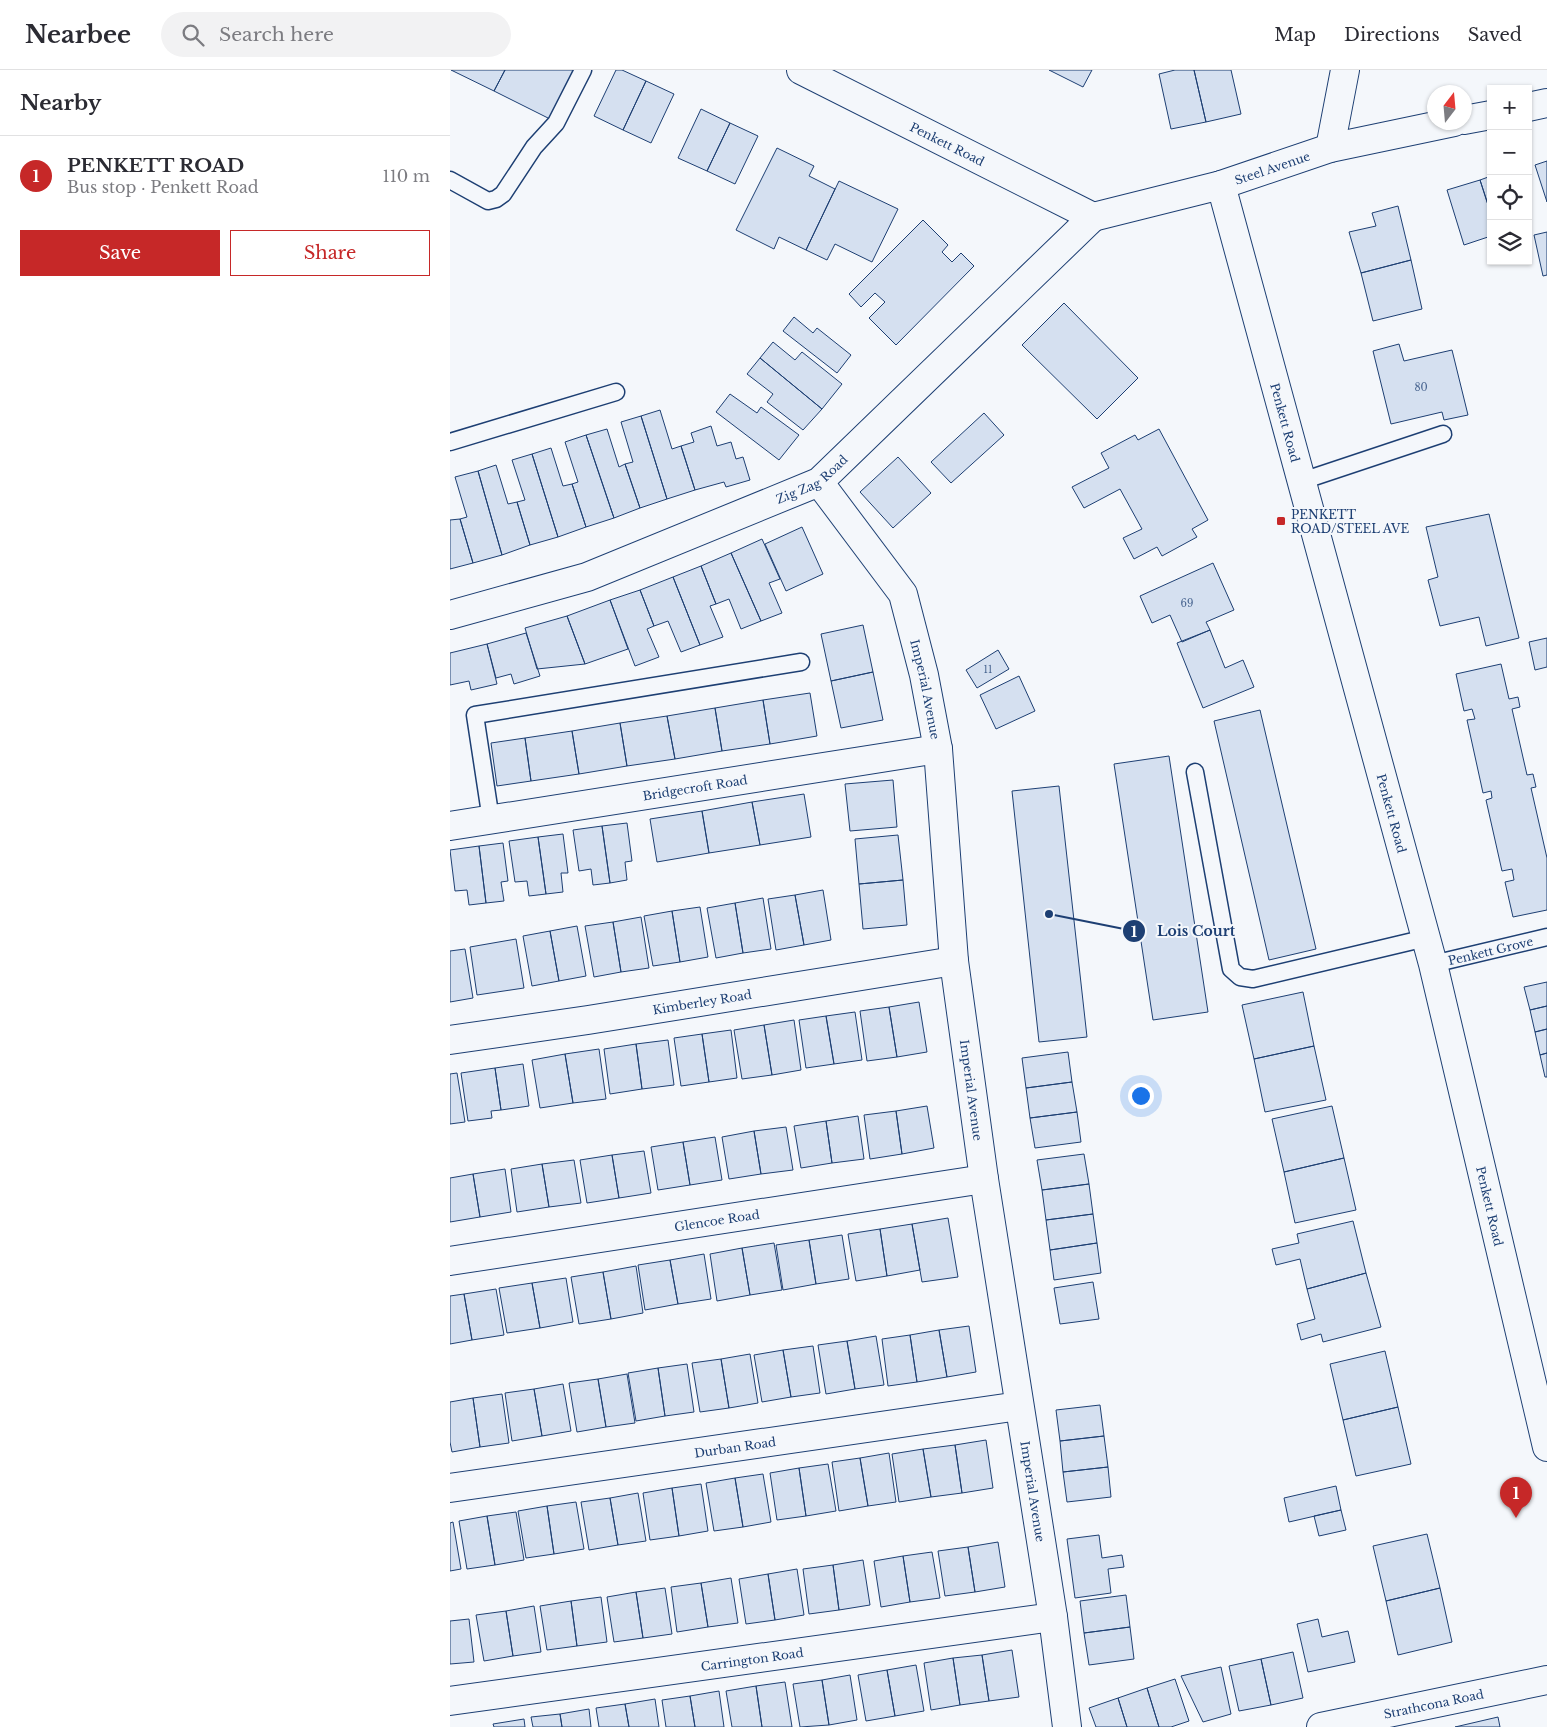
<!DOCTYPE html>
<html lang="en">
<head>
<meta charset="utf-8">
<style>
	body { margin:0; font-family:"Libre Baskerville",serif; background:#f2f2f3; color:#2b2b33 }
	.controls { position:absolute; right:15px; top:15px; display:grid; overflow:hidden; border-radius:0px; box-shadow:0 1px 4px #0004 }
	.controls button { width:45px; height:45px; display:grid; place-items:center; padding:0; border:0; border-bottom:1px solid #e1e1e2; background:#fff; color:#2b2b33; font:25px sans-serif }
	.compass { position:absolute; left:977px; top:15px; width:45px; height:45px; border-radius:50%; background:#fff; box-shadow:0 1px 4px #0004; rotate:16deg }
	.you { position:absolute; left:690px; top:1025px; width:18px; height:18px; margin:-12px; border:4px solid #fff; border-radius:50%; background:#1a73e8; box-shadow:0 0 0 8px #1a73e833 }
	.badge { display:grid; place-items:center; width:32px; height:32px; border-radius:50%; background:#c62828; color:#fff; font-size:16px; font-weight:700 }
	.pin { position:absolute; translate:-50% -41px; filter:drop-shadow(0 1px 2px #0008) }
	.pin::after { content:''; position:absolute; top:26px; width:18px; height:15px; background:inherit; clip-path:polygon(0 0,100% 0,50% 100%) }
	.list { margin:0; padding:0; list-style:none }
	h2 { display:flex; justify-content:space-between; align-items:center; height:65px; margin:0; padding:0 20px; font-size:21px }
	h2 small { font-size:16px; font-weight:400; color:#7c7c81 }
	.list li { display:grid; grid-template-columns:32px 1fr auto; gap:15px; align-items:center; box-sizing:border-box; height:80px; padding:0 20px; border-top:1px solid #e1e1e2 }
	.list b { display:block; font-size:19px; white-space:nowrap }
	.list p { margin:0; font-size:16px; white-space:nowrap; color:#7c7c81 }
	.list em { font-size:16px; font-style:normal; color:#7c7c81 }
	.actions { display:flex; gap:10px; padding:15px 20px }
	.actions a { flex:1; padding:11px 0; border:1px solid #c62828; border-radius:0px; text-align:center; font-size:18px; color:#c62828 }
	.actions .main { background:#c62828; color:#fff }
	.icon { flex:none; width:28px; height:28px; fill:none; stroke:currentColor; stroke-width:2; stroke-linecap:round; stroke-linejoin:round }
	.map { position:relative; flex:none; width:1097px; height:1657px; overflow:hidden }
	header { display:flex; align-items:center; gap:30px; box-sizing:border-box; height:70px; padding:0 25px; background:#fff; border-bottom:1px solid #e1e1e2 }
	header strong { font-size:24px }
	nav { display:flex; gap:28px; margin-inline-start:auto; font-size:18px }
	.search { width:350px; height:45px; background:#f2f2f3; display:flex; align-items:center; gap:12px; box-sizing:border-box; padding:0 18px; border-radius:28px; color:#7c7c81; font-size:19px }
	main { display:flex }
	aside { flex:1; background:#fff }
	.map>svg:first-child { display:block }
	.building { fill:#d5e0f0; stroke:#1d3f73 }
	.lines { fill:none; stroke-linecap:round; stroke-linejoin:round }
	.service-casing { stroke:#1d3f73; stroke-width:19 }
	.minor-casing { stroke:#1d3f73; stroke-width:30 }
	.service { stroke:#f4f7fb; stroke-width:16 }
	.minor { stroke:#f4f7fb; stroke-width:28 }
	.poi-dot { fill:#c62828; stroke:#f4f7fb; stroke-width:2 }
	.labels { text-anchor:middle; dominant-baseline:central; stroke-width:4; stroke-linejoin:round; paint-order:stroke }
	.number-label { font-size:10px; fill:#4b6792 }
	.street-label { font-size:12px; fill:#1d3f73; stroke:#f4f7fb }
	.poi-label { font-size:12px; fill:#1d3f73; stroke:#f4f7fb; text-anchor:start }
	.leader { fill:none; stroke:#1d3f73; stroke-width:2 }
	.callout-dot { fill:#1d3f73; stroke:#f4f7fb; stroke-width:2 }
	.mark-label { font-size:15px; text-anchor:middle; font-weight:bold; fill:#fff }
	.callout-label { font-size:14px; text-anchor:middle; font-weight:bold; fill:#1d3f73; stroke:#f4f7fb; stroke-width:4; stroke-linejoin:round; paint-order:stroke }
</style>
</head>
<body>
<header>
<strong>Nearbee</strong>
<div class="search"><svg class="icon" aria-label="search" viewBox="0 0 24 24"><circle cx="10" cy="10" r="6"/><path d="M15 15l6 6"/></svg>Search here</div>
<nav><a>Map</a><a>Directions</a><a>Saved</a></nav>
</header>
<main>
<aside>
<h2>Nearby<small></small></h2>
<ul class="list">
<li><span class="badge">1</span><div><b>PENKETT ROAD</b><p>Bus stop · Penkett Road</p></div><em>110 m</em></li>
</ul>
<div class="actions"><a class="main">Save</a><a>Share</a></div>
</aside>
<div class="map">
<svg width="1097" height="1657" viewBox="0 0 1097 1657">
	<rect width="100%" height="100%" fill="#f4f7fb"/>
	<path class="building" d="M1,0h54l-11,21z
		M55,0h70l-25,49 -56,-28z
		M166,0h6l24,11 -23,49 -29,-14z
		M599,0h43l-9,17z
		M725,0h19l12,52 -35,7 -12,-55z
		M744,0h37l10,44 -35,8z
		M196,11l28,13 -23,49 -28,-13z
		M251,39l29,14 -23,48 -29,-13z
		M280,53l28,13 -23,48 -28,-13z
		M327,78l37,18 -5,10 26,13 -29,61 -27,-13 -5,12 -38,-19z
		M1097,91v41l-12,-37z
		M1041,106v38l-11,-34z
		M1030,110l11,34v22l-27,9 -17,-55z
		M389,111l59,28 -26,53 -37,-18 -8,16 -21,-10z
		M948,136l13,54 -50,13 -12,-41 27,-6 -4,-13z
		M473,150l25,25 -6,7 10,10 9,-9 13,13 -78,79 -27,-27 16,-16 -10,-9 -14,14 -12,-13z
		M1097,162v43l-4,1 -9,-41z
		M961,190l11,49 -49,12 -12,-48z
		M614,233l74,75 -41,41 -75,-74z
		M344,247l19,16 4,-5 34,27 -14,18 -54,-42z
		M323,272l22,18 7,-8 40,32 -20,25 -62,-51z
		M949,274l5,17 48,-11 16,65 -24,5 -2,-8 -51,12 -18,-73z
		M310,288l62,51 -19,21 -36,-28 6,-8 -26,-20z
		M280,324l27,19 4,-6 38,28 -20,25 -63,-48z
		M210,340l12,39 9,-3 14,44 -28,9 -26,-83z
		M534,343l20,22 -53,48 -20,-21z
		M191,346l26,83 -27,9 -15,-44 8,-2 -12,-40z
		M261,356l6,20 14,-4 5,17 7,-2 7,23 -24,7 -2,-5 -29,8 -14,-44 13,-4 -3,-9z
		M157,359l12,38 6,-3 15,44 -26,10 -28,-83z
		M709,359l49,91 -16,9 5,8 -35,19 -5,-9 -23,12 -11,-21 19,-9 -22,-40 -36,19 -12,-21 37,-19 -8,-15 34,-18 3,5z
		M136,365l28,83 -28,9 -14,-43 6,-2 -13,-40z
		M101,378l12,38 9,-2 14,43 -28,10 -26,-83z
		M82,384l26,83 -28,8 -13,-43 8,-2 -13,-40z
		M448,387l33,36 -38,35 -33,-36z
		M46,395l12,39 9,-2 13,43 -28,10 -24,-84z
		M28,401l24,84 -29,8 -13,-44 7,-2 -12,-40z
		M1039,444l30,124 -33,8 -7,-29 -39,9 -12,-46 10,-3 -12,-50z
		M10,449l13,44 -23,6v-49z
		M352,457l21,47 -37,17 -21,-47z
		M312,469l18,40 -11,4 13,30 -21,8 -30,-68z
		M281,483l30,68 -20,8 -12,-30 -13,5 -15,-38z
		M763,493l21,47 -28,12 4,8 -28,12 -12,-27 -18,8 -12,-27z
		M251,496l15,38 -6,2 13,31 -23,8 -27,-68z
		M223,507l27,68 -19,7 -13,-31 -14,5 -14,-36z
		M190,520l14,36 -7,3 12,28 -24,9 -25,-66z
		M160,530l18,49 -43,15 -18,-48z
		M117,546l18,48 -48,5 -12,-41z
		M413,555l10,47 -42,9 -10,-47z
		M760,560l15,38 18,-8 11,27 -51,21 -26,-65z
		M76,563l14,43 -26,8 -3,-10 -15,4 -9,-34z
		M1097,568v29l-12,3 -6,-28z
		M37,574l10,40 -26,6 -2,-9 -19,4v-32z
		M548,580l11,19 -32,19 -11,-18z
		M1051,594l8,35 9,-2 2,10 -8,2 15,66 6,-1 3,13 -5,1 16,70v52l-34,7 -8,-35 9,-2 -2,-11 -10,2 -16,-71 6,-2 -1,-7 -8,2 -16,-73 8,-1 -3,-10 -8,2 -8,-37z
		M423,602l10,48 -42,8 -10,-47z
		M569,606l16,35 -39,18 -16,-34z
		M360,623l7,43 -47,8 -7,-44z
		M313,630l7,44 -48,7 -7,-43z
		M265,638l7,43 -47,8 -8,-43z
		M810,640l56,239 -47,11 -55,-239z
		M217,646l8,43 -48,7 -7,-43z
		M170,653l7,43 -48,8 -7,-43z
		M122,661l7,43 -48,7 -6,-43z
		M75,668l6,43 -34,5 -6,-43z
		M719,686l39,256 -55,8 -39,-256z
		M443,710l4,47 -47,4 -5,-47z
		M609,716l28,251 -48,5 -27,-251z
		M354,724l7,43 -51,8 -8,-43z
		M302,732l8,43 -51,8 -7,-42z
		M252,741l7,42 -52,9 -7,-43z
		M177,753l5,38 -7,1 2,18 -17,3 -8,-57z
		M152,756l8,57 -17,2 -2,-16 -12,2 -6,-41z
		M113,764l5,39h-7l2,19 -17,2 -8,-57z
		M448,765l5,45 -44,4 -4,-45z
		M88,767l8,57 -17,2 -2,-15 -12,1 -6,-41z
		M53,773l5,38 -7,1 3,19 -18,2 -7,-57z
		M29,776l7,57 -17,2 -2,-15 -12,1 -5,-41z
		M453,810l4,45 -44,4 -4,-45z
		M373,820l8,50 -27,5 -9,-50z
		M345,825l9,50 -28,5 -8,-51z
		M313,828l8,51 -28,4 -8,-50z
		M285,833l8,50 -27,5 -9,-50z
		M250,837l8,50 -28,5 -8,-51z
		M222,841l8,51 -27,4 -9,-50z
		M191,847l8,51 -28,4 -8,-50z
		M163,852l8,50 -27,5 -9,-51z
		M127,856l9,50 -27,5 -9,-50z
		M100,861l9,50 -27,5 -9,-50z
		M66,869l8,49 -47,7 -7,-48z
		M15,879l8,49 -23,4v-51z
		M1097,912v24l-17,4 -6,-23z
		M853,922l11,54 -60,13 -12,-54z
		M469,932l8,50 -30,5 -8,-50z
		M1097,936v23l-12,3 -5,-22z
		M439,937l8,50 -30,4 -7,-50z
		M405,942l7,48 -28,4 -8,-48z
		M376,946l8,48 -28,4 -7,-48z
		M344,950l7,50 -29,5 -8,-50z
		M314,955l8,50 -30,4 -8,-49z
		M1097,959v24l-7,2 -5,-23z
		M281,960l6,48 -28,4 -7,-48z
		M252,964l7,48 -28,4 -7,-48z
		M218,970l6,45 -32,4 -6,-45z
		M186,974l6,45 -32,5 -6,-45z
		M864,976l12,54 -61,12 -11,-53z
		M149,979l7,50 -33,4 -8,-49z
		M618,982l4,30 -46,6 -4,-30z
		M1097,983v24h-2l-5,-22z
		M115,984l8,49 -33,5 -8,-48z
		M73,994l6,42 -28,4 -6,-42z
		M45,998l6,42 -10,1 1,7 -24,3 -7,-48z
		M7,1003l8,49 -15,2v-50z
		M622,1012l5,30 -47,6 -4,-30z
		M477,1036l7,42 -32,6 -6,-43z
		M882,1036l12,52 -60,14 -12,-53z
		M446,1041l6,43 -32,5 -6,-44z
		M627,1042l4,30 -46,6 -5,-30z
		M408,1046l6,43 -32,4 -6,-42z
		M376,1051l6,42 -31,5 -7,-42z
		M336,1057l7,43 -32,4 -7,-43z
		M304,1061l7,43 -32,5 -7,-42z
		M265,1067l7,43 -32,5 -7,-43z
		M233,1072l7,43 -32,5 -7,-43z
		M194,1081l7,42 -32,5 -7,-43z
		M634,1084l5,30 -47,6 -5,-30z
		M162,1085l7,43 -32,5 -7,-43z
		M894,1088l12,52 -61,13 -11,-51z
		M124,1090l7,43 -32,4 -7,-43z
		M92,1094l7,43 -32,5 -6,-43z
		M55,1099l6,43 -31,5 -7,-43z
		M23,1104l7,43 -30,5v-44z
		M639,1114l4,30 -47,6 -4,-30z
		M643,1144l4,29 -47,7 -4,-30z
		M498,1148l10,59 -36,5 -10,-58z
		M903,1151l13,52 -59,16 -7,-30 -24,6 -4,-16 27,-6 -2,-9z
		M462,1154l8,46 -33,6 -7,-47z
		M430,1159l7,47 -31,5 -8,-47z
		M392,1165l7,44 -33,5 -7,-44z
		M359,1170l7,44 -33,6 -7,-45z
		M324,1173l8,47 -32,5 -8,-47z
		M647,1173l4,30 -47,7 -4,-30z
		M292,1178l8,47 -33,6 -7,-47z
		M254,1184l7,45 -33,5 -8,-44z
		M220,1190l8,44 -33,6 -7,-45z
		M186,1196l7,47 -32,6 -8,-47z
		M153,1202l8,47 -32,5 -8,-47z
		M916,1203l15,54 -58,15 -2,-8 -20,6 -4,-16 18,-5 -8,-30z
		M116,1208l7,44 -33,6 -8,-45z
		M643,1212l6,37 -39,5 -6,-36z
		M82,1213l8,45 -33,5 -8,-45z
		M46,1219l8,46 -32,5 -8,-46z
		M14,1224l8,46 -22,4v-48z
		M519,1256l7,46 -29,5 -8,-47z
		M489,1260l8,47 -30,5 -7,-47z
		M460,1265l7,47 -29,4 -6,-47z
		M426,1266l8,49 -29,4 -8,-48z
		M397,1271l8,48 -29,5 -8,-49z
		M363,1276l7,47 -29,4 -8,-47z
		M333,1280l8,47 -29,5 -8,-47z
		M935,1281l13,56 -55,13 -13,-56z
		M300,1284l8,49 -29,5 -8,-49z
		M271,1289l8,49 -29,4 -8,-49z
		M237,1294l7,48 -29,4 -7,-48z
		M208,1298l7,48 -29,5 -8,-48z
		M177,1304l8,49 -29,4 -8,-48z
		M148,1309l8,48 -29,5 -8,-49z
		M113,1314l8,47 -29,5 -8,-47z
		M84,1319l8,47 -30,5 -7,-48z
		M52,1324l7,49 -29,4 -7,-49z
		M23,1328l7,49 -28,5 -2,-10v-40z
		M650,1335l4,31 -44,5 -4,-31z
		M948,1337l13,57 -55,12 -13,-56z
		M654,1366l4,31 -45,5 -3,-31z
		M536,1370l7,48 -31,5 -7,-48z
		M505,1375l7,48 -31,4 -8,-48z
		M473,1379l8,48 -32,5 -7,-48z
		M439,1383l7,49 -28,4 -8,-48z
		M410,1388l8,48 -29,5 -7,-49z
		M378,1394l8,47 -30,5 -7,-48z
		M658,1397l3,30 -44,5 -4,-30z
		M349,1398l7,48 -29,4 -7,-47z
		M313,1404l8,48 -28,5 -8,-49z
		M285,1408l8,49 -29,4 -8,-48z
		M251,1414l7,47 -29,5 -7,-48z
		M886,1416l5,24 -52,12 -5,-24z
		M222,1418l7,48 -29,4 -7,-47z
		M188,1423l8,48 -28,4 -8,-47z
		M160,1428l8,47 -29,5 -8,-48z
		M126,1432l8,47 -30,5 -7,-48z
		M97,1436l7,48 -28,4 -8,-47z
		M891,1440l5,20 -27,6 -5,-20z
		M66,1442l8,48 -29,5 -8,-49z
		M37,1446l8,49 -28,4 -8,-48z
		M3,1452l8,47 -11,2v-48z
		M977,1464l13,54 -54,13 -13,-55z
		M649,1465l3,23 20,-3 2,12 -16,2 3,24 -36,5 -8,-59z
		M548,1472l7,45 -30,5 -7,-45z
		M518,1477l7,45 -30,4 -7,-45z
		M482,1482l8,46 -30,4 -7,-46z
		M453,1486l7,46 -29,5 -7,-46z
		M413,1490l7,45 -31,5 -6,-45z
		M383,1495l6,45 -30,4 -6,-45z
		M347,1499l7,46 -29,5 -7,-46z
		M318,1504l7,46 -29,4 -7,-45z
		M281,1508l7,45 -30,4 -7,-44z
		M251,1513l7,44 -31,5 -6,-45z
		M215,1518l7,46 -29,4 -7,-46z
		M990,1518l12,54 -54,13 -12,-54z
		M186,1522l7,46 -29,4 -7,-45z
		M676,1525l4,32 -46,6 -4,-32z
		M151,1527l6,45 -30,4 -6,-45z
		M121,1531l6,45 -30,4 -7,-44z
		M84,1536l7,46 -28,4 -7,-45z
		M56,1541l7,45 -29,5 -8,-46z
		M19,1549l5,43 -24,2v-43z
		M868,1549l4,18 26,-6 7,31 -47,10 -11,-48z
		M680,1557l4,32 -45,6 -5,-32z
		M562,1580l7,47 -30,4 -7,-46z
		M843,1582l10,46 -32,7 -10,-46z
		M532,1585l7,46 -29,4 -7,-47z
		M503,1588l7,47 -29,5 -7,-47z
		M811,1589l10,46 -32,6 -10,-45z
		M466,1595l8,46 -29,5 -8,-46z
		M771,1597l10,47 -28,8 -22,-46z
		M437,1600l8,46 -29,5 -8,-46z
		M400,1605l7,45 -28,5 -7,-45z
		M725,1609l14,42 -18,6h-12l-12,-39z
		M372,1610l7,45 -29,2 -7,-43z
		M335,1612l7,45h-30l-6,-41z
		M306,1616l6,41h-30l-6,-36z
		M697,1618l12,39h-32l-9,-29z
		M269,1621l5,36h-29l-5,-31z
		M240,1626l5,31h-29l-4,-27z
		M668,1628l9,29h-31l-7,-19z
		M205,1629l4,28h-30l-4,-23z
		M175,1634l4,23h-30l-3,-19z
		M139,1639l2,18h-29l-2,-13z
		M110,1644l2,13h-29l-2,-10z
		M1048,1647l2,10h-45z
		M74,1649l1,8h-31l-1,-3z"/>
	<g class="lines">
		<defs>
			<g id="service">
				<path d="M0,110l38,21 8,-2 7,-5 31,-47 22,-24 27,-53"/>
				<path d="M0,372l166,-50"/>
				<path d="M852,411l141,-47"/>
				<path d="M745,702l36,197 9,8 13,2 173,-41"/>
				<path d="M41,750l-16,-105 326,-53"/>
				<path id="s1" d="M983,894l114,-27"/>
			</g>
			<g id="minor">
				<path id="s2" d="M351,0l292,147"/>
				<path d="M1078,37l19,-4"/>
				<path d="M1014,50l27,-5"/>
				<path d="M880,78l15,-78"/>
				<path id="s3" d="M771,115l212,779 114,483"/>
				<path id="s4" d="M643,147l128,-32 109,-37 124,-26"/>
				<path id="s5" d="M369,412l84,112 21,81 14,74 16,212 30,218 69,438 14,110"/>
				<path id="s6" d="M0,545l137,-38 232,-95 274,-265"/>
				<path id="s7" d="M0,756l488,-77"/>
				<path id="s8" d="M0,970l138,-20 366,-59"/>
				<path id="s9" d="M0,1191l534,-82"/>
				<path id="s10" d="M0,1418l569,-82"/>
				<path id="s11" d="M0,1631l603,-84"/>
				<path id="s12" d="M871,1657l226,-47"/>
			</g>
		</defs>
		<use href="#service" class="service-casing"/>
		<use href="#minor" class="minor-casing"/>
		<use href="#service" class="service"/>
		<use href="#minor" class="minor"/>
	</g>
	<rect class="poi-dot" x="826" y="446" width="10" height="10" rx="2.5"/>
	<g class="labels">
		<g class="number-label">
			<text x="971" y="317">80</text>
			<text x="737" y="533">69</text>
			<text x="538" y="599">11</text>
		</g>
		<g class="street-label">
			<text stroke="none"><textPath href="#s2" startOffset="164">Penkett Road</textPath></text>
			<text stroke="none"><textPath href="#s4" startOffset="186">Steel Avenue</textPath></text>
			<text stroke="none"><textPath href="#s3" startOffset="246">Penkett Road</textPath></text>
			<text stroke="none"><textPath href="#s6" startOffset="388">Zig Zag Road</textPath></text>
			<text stroke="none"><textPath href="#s5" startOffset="238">Imperial Avenue</textPath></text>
			<text stroke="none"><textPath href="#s7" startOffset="248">Bridgecroft Road</textPath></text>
			<text stroke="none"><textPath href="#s3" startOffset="651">Penkett Road</textPath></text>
			<text stroke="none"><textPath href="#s1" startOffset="59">Penkett Grove</textPath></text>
			<text stroke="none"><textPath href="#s8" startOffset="255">Kimberley Road</textPath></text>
			<text stroke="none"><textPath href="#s5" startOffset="642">Imperial Avenue</textPath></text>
			<text stroke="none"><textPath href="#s3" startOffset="1056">Penkett Road</textPath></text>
			<text stroke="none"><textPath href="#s9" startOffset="270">Glencoe Road</textPath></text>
			<text stroke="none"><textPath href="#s10" startOffset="288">Durban Road</textPath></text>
			<text stroke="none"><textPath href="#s5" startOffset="1048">Imperial Avenue</textPath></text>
			<text stroke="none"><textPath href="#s11" startOffset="305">Carrington Road</textPath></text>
			<text stroke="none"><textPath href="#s12" startOffset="115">Strathcona Road</textPath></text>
		</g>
		<g class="poi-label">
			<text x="841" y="444">PENKETT<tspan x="841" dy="14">ROAD/STEEL AVE</tspan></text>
		</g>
	</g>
	<path class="leader" d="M599 844L684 861"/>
	<g class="callout-dot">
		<circle cx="599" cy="844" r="5"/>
		<circle cx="684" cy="861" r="12"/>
	</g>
	<g class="mark-label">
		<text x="684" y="867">1</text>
	</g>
	<g class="callout-label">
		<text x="746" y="866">Lois Court</text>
	</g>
</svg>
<div class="controls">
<button>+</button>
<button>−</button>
<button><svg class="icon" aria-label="locate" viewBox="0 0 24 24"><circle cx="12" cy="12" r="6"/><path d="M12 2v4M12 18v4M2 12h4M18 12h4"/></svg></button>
<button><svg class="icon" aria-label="layers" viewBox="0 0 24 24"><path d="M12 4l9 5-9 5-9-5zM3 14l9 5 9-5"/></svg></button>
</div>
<svg class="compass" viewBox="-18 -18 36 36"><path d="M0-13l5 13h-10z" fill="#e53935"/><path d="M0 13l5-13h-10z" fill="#7c7c81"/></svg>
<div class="you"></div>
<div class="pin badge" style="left:1066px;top:1448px">1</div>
</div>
</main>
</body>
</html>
